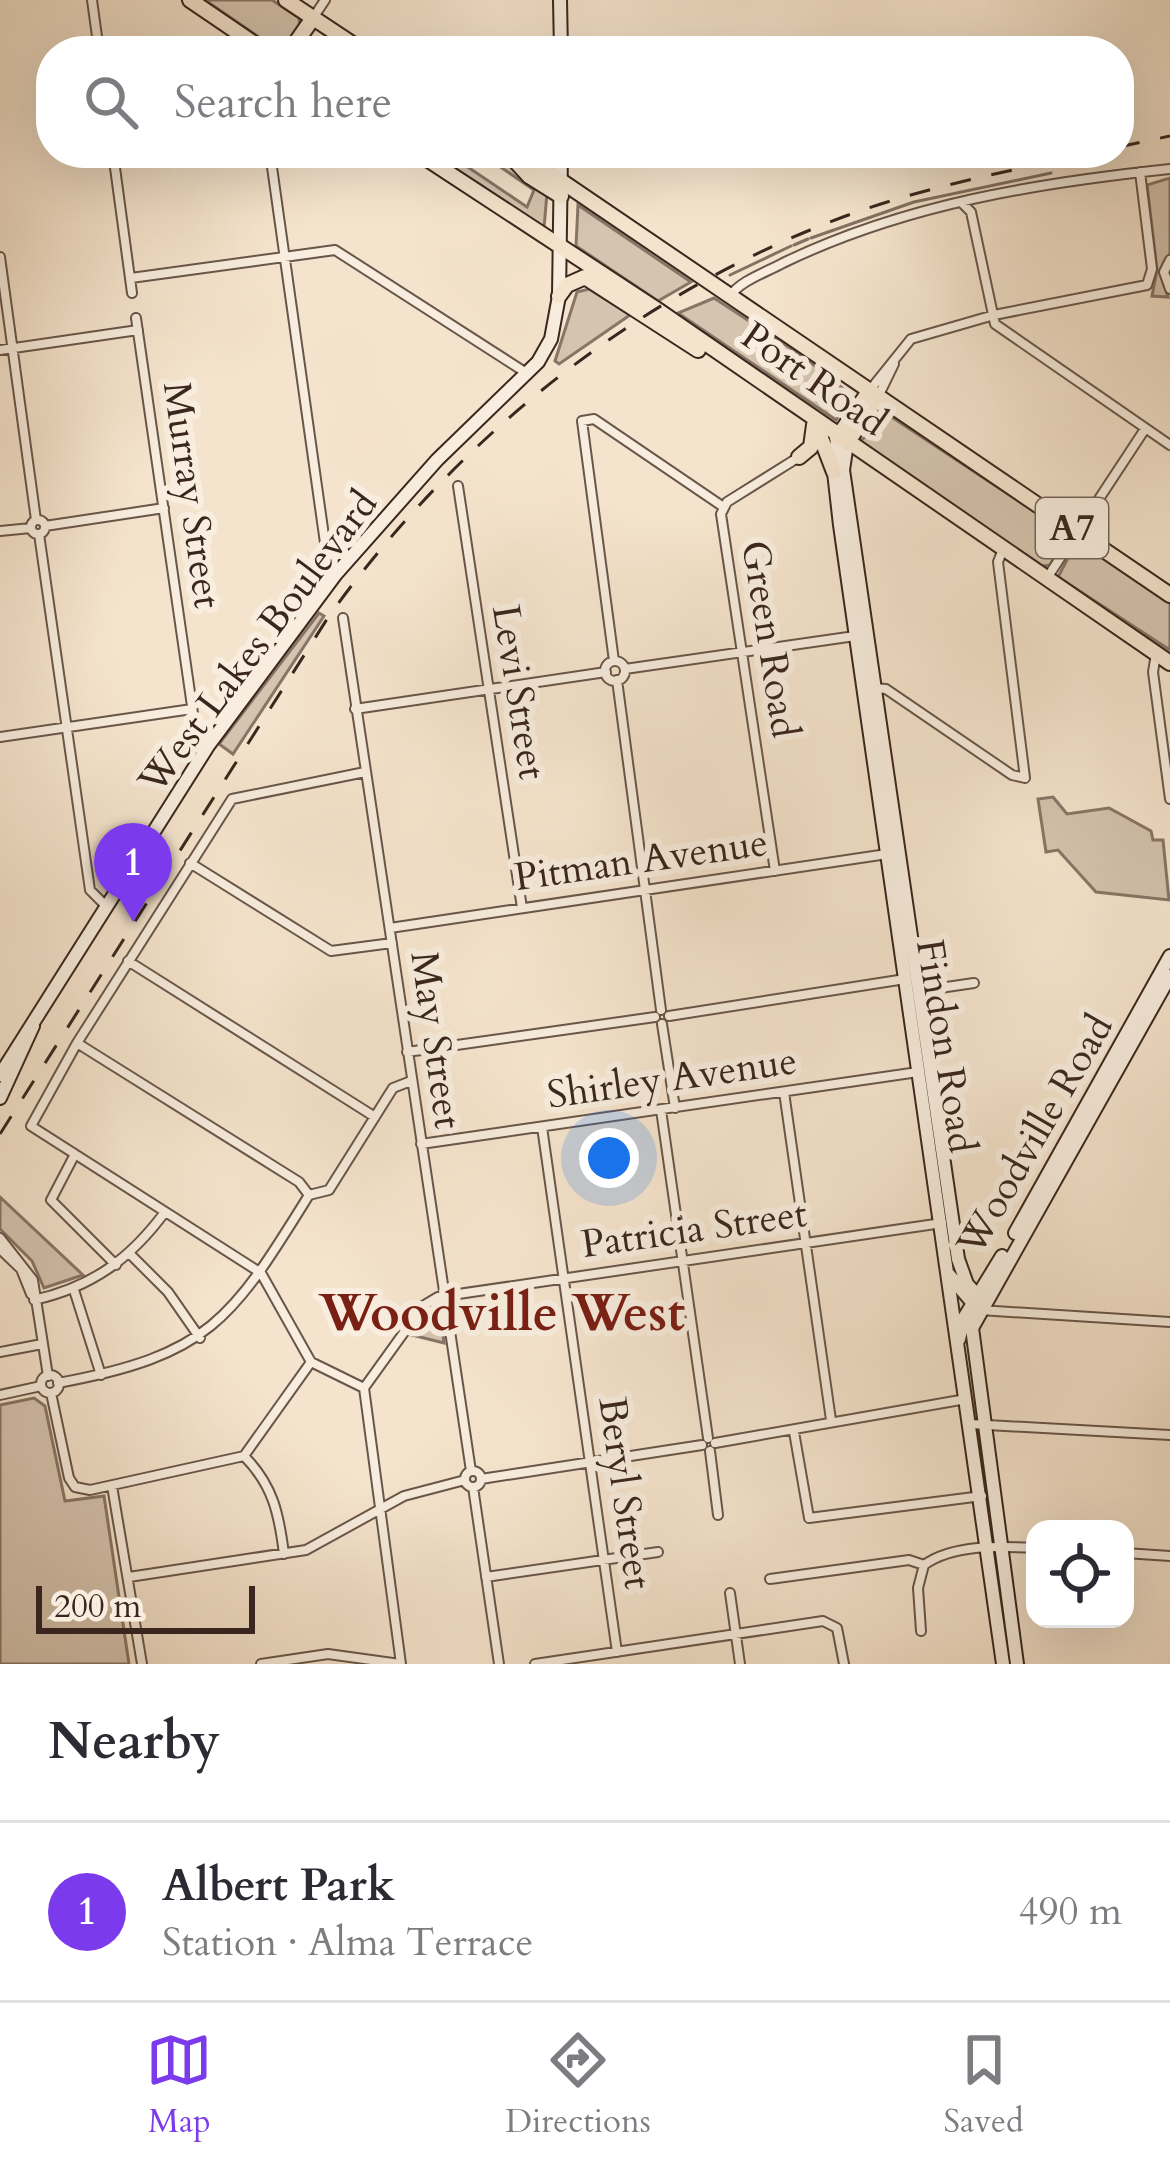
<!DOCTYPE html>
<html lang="en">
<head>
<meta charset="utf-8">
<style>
	body { margin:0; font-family:Cardo,serif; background:#f7f7f7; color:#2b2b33 }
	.controls { position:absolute; right:36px; bottom:36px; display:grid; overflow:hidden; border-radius:24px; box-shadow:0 12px 48px #0002 }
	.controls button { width:108px; height:108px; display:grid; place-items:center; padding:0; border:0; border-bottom:3px solid #e1e1e2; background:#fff; color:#2b2b33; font:60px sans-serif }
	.scale { position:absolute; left:36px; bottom:30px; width:219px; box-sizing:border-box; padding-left:12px; border:6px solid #3a261e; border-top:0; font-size:33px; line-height:42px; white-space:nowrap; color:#3a261e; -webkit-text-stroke:9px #f8edde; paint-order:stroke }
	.you { position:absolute; left:609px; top:1158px; width:42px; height:42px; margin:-30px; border:9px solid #fff; border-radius:50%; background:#1a73e8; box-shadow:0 0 0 18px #1a73e833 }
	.badge { display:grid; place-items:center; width:78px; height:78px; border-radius:50%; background:#7c3aed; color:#fff; font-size:39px; font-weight:700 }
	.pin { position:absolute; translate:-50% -99px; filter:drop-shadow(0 3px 6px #0008) }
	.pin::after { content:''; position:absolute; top:63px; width:42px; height:36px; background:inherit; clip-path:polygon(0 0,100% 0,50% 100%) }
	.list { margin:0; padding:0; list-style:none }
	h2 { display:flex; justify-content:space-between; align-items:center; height:156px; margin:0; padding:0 48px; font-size:51px }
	h2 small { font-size:39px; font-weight:400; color:#7c7c81 }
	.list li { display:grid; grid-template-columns:78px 1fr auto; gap:36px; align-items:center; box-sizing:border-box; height:180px; padding:0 48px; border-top:3px solid #e1e1e2 }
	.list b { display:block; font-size:45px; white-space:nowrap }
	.list p { margin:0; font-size:39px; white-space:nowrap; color:#7c7c81 }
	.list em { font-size:39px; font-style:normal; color:#7c7c81 }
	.icon { flex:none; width:66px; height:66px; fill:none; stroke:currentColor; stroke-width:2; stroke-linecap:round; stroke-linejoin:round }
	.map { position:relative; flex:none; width:1170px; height:1664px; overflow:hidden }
	.search { position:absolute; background:#fff; box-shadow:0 12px 48px #0002; left:36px; right:36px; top:36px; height:132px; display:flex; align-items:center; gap:30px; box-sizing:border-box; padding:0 42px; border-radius:48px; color:#7c7c81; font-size:45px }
	.sheet { height:336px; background:#fff }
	nav { display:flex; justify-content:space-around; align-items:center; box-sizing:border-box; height:168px; border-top:3px solid #e1e1e2; background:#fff; font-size:33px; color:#7c7c81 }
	nav a { display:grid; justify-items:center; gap:6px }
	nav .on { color:#7c3aed }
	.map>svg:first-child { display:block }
	.green { fill:#d5c4af; stroke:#887566; stroke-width:3 }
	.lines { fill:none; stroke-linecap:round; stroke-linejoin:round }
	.stream { stroke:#847164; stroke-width:3 }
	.minor-casing { stroke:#69564a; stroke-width:12 }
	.secondary-casing { stroke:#3a261e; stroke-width:16 }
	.trunk-casing { stroke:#3a261e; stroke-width:18 }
	.minor { stroke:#f8edde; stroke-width:8 }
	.secondary { stroke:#f8edde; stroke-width:12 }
	.trunk { stroke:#f5e4cd; stroke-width:14 }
	.rail { stroke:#3a261e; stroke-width:3; stroke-dasharray:21 21; stroke-linecap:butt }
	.labels { text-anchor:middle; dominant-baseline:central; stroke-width:12; stroke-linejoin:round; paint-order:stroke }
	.shield { fill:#f8edde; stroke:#736258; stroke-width:3 }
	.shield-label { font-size:36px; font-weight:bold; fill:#3a261e }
	.street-label { font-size:39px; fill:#3a261e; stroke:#f8edde }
	.district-label { font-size:51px; font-weight:bold; fill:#7a1f14; stroke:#f8edde }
</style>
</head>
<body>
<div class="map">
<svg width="1170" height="1664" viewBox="0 0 1170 1664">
	<rect width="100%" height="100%" fill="#f5e4cd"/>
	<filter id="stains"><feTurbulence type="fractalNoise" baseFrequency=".00167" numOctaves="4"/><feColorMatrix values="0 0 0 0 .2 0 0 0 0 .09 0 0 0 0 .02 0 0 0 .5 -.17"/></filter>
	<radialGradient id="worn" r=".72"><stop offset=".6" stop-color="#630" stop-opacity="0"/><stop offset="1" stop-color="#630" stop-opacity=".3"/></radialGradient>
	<path class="green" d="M205,0h67l27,18 1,10 -14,22 -7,1z
		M427,153h20l80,54 7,-17 -54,-37h16l51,40 -3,35z
		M1170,178v75l-10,19 8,25 -16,-1 5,-26 -10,-85z
		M578,205l113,77 -33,19 -82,-55z
		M589,289l41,26 -71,49 -4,-3 22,-69z
		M714,298l90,59 49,40 -17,23 -158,-107z
		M881,410l186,123 -17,32 -8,1 -183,-125 13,-8z
		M1083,544l87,59v47l-112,-73 17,-32z
		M319,613l5,3 -91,138 -14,-10z
		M1053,797l14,17 42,-6 42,23 2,9h10l6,60 -73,-8 -38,-42 -12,2 -8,-53z
		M0,1197l83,78 -39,13 -12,-27 -32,-32z
		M431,1309l9,5 4,29 -32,-8z
		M34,1398l11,8 20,95 39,-5 25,168h-129v-259z"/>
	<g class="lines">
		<path class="stream" d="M811,238l103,-36 137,-29
			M794,245l14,-6
			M730,275l61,-29"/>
		<defs>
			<path id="minor" d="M92,0l7,51
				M313,18l12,-18
				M113,153l19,140
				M270,153l56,397 9,22
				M963,204l8,8 24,112 175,121
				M0,257l36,263
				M1170,260l-6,12 6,17
				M131,278l204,-28 193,124
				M729,297c12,-17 36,-24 54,-34 122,-59 254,-80 387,-94
				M136,318l60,416 12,12
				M0,350l138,-20
				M870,390l41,-51 83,-24 153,-30 5,-16 -12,-97
				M878,397l16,-33
				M458,486l64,422
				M31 527a7 7 0 1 1 14 0a7 7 0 1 1-14 0Z
				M45,526l119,-18
				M0,531l31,-3
				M39,534l51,356 17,17
				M1047,578l98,-149
				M343,618l128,853
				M1156,654l-3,18 17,127
				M614,661l-32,-240 12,-2 128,87
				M605 671a10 10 0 1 1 20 0a10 10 0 1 1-20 0Z
				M625,669l230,-33
				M617,680l44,330
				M874,688l12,1 126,86 13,3 -27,-216 5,-13
				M355,709l251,-37
				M0,737l192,-28
				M365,772l-133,27 -155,244 -46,83 230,147 50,89 53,26 37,276
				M190,863l141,88 61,-8
				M775,871l-54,-357 6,-12 72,-45
				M390,928l497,-74
				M128,961l247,156
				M919,991l55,-8
				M669,1016l236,-37
				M662,1024l13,84
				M77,1043l222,139 10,13
				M407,1052l248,-35
				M784,1092l47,328
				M661,1110l47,328
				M542,1127l75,525
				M421,1144l497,-72
				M75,1154l-24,46 65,65
				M0,1238l33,42 15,96
				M0,1249l21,20 10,25
				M130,1254l38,38 32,46
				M74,1290l27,85
				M34,1300c58,-13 96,-41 131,-88
				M980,1310l190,12
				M0,1352l42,-8
				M41 1384a9 9 0 1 1 18 0a9 9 0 1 1-18 0Z
				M58,1383c151,-28 173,-62 251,-188l20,-5 64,-102 18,-7
				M364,1388l59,-82 15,-9 504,-74
				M51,1393l18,85 6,9 15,3 154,-34 67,-94
				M0,1395l41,-9
				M970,1424l200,11
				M794,1432l15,86 173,-22
				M715,1443l251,-44
				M710,1451l8,64
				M244,1456c29,29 35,58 40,98
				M465 1479a8 8 0 1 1 16 0a8 8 0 1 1-16 0Z
				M481,1479l221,-34
				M112,1486l30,178
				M473,1487l26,177
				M1125,1553l45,3
				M924,1565c29,-21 77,-19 111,-17
				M129,1577l177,-27 98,-54 61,-16
				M486,1577l172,-25
				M770,1579l139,-19 15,5
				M730,1593l10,71
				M921,1631l-3,-43 6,-23
				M261,1664l67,-10 72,10
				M535,1664l288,-43 14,7 7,36"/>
			<path id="secondary" d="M560,0l1,51
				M837,438l-3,34 6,53 163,1139
				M847,443l-4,27 115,789 9,25 17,19
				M0,1075l208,-329 128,-172 101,-114 101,-98 13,-23 8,-43 2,-143
				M0,1098l33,-72
				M1015,1233l155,-277
				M949,1275l29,34
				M959,1339l5,-21 38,-62
				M1017,1664l-45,-336 198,-352"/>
			<path id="trunk" d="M190,0l75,51
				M286,0l77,51
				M290,51l23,-33
				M418,153l238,156 514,354
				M508,153l21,23 32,20
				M520,153l650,442
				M530,158l8,3 14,-8
				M559,296l8,-11 18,-8 113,73
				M816,425l18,47
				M837,438l33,-48
				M847,443l31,-46
				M799,457l12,-10 3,-22"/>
		</defs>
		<use href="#minor" class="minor-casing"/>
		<use href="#secondary" class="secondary-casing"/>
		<use href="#trunk" class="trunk-casing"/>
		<use href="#minor" class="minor"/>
		<use href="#secondary" class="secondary"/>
		<use href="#trunk" class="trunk"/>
		<path class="rail" d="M1119,147l51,-11
			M0,1134l329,-518c129,-179 306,-321 514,-399 81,-30 166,-46 249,-64"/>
	</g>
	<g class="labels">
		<rect class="shield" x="1036" y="498" width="72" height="60" rx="9"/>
		<g class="shield-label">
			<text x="1072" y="528">A7</text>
		</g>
		<g class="street-label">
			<text transform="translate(814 379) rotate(35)">Port Road</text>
			<text transform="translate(192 495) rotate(82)">Murray Street</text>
			<text transform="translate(770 639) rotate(81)">Green Road</text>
			<text transform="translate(258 642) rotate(-53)">West Lakes Boulevard</text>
			<text transform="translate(519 692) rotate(81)">Levi Street</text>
			<text transform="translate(641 860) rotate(-8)">Pitman Avenue</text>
			<text transform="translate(436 1040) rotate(82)">May Street</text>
			<text transform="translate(946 1046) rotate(81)">Findon Road</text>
			<text transform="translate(672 1078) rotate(-8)">Shirley Avenue</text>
			<text transform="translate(1035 1135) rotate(-60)">Woodville Road</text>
			<text transform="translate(694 1229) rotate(-8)">Patricia Street</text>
			<text transform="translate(625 1493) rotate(82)">Beryl Street</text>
		</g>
		<g class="district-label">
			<text x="502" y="1314">Woodville West</text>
		</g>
	</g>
	<rect width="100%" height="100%" filter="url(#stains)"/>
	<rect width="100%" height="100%" fill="url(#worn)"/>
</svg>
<div class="controls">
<button><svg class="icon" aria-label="locate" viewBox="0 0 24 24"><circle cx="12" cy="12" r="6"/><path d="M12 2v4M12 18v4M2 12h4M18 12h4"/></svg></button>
</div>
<div class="scale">200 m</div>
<div class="you"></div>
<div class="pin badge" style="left:133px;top:922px">1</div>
<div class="search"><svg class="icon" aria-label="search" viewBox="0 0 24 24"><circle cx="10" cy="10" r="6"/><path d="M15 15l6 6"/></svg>Search here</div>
</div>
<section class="sheet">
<h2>Nearby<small></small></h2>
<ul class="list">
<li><span class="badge">1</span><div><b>Albert Park</b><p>Station · Alma Terrace</p></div><em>490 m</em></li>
</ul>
</section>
<nav>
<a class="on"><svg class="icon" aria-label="map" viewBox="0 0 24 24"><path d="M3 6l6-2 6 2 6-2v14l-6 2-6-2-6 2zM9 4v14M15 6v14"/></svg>Map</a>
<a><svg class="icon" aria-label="directions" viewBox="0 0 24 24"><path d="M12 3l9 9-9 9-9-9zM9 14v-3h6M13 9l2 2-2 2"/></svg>Directions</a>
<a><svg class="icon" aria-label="saved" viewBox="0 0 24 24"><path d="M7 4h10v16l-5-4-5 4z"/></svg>Saved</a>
</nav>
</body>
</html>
